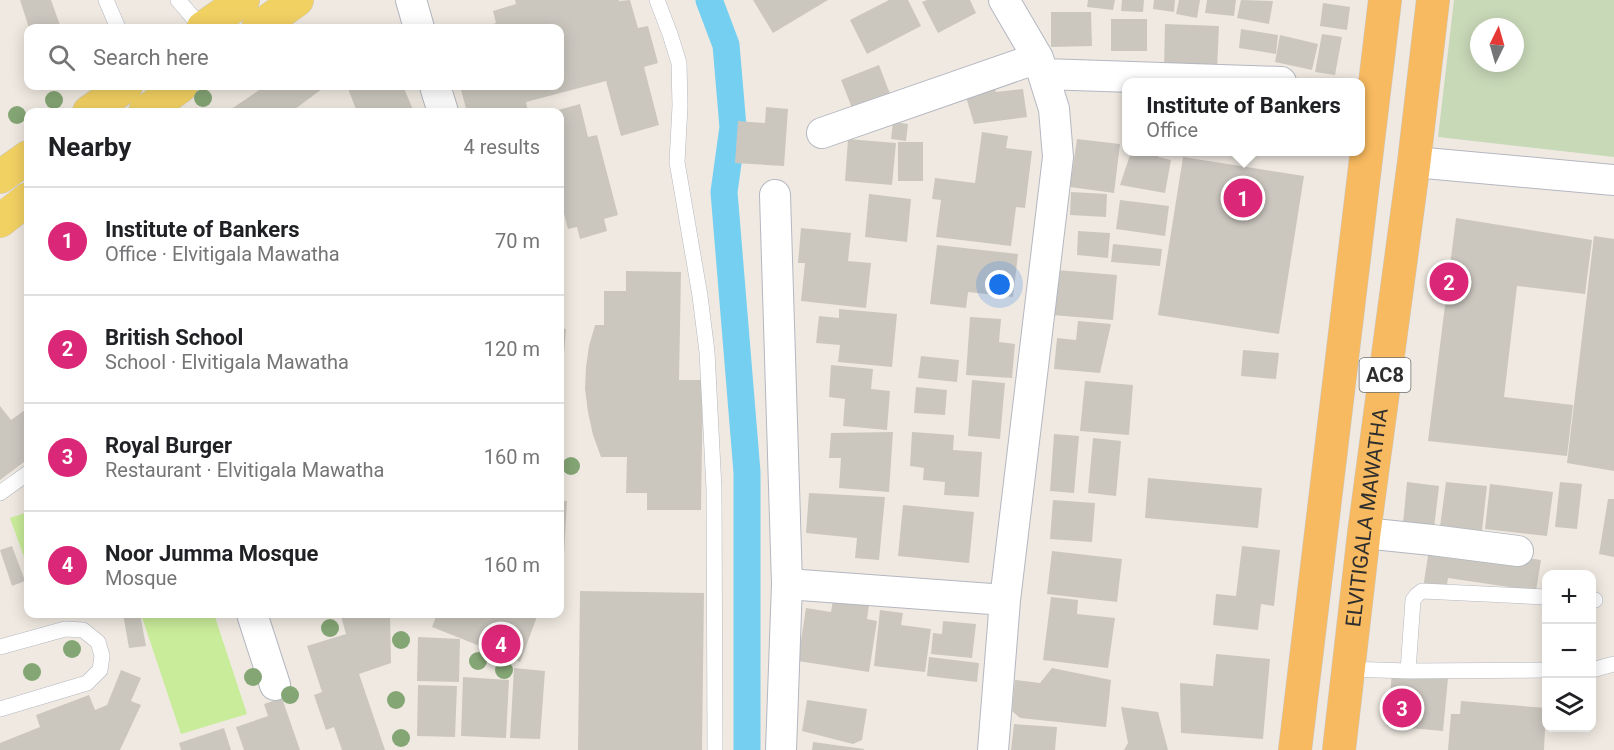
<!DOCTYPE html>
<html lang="en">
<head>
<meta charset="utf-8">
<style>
	body { margin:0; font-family:Roboto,sans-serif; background:#f6f6f6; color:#202124 }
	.controls { position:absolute; right:18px; bottom:18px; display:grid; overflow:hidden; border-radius:12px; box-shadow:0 3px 15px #0003 }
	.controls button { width:54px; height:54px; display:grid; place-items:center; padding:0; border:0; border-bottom:2px solid #e0e0e0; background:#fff; color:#202124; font:30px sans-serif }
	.compass { position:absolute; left:1470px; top:18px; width:54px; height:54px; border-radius:50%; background:#fff; box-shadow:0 3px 15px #0003; rotate:5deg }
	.you { position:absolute; left:1000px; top:285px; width:21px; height:21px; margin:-15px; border:4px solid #fff; border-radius:50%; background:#1a73e8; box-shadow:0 0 0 9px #1a73e833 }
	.badge { display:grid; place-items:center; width:39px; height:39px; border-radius:50%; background:#db2777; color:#fff; font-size:20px; font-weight:700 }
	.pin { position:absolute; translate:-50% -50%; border:3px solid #fff; box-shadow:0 2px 6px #0006 }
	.popup { position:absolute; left:1122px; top:78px; width:243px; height:78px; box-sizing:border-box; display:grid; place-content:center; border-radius:12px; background:#fff; filter:drop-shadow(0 2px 4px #0005); font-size:20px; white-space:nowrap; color:#757577 }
	.popup b { font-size:22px; color:#202124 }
	.popup::after { content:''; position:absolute; left:50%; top:100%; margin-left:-12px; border:12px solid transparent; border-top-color:#fff }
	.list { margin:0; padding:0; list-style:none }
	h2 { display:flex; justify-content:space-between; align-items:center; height:78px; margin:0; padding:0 24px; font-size:26px }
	h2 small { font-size:20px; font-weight:400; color:#757577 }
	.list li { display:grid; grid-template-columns:39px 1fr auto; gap:18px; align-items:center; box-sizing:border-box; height:108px; padding:0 24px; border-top:2px solid #e0e0e0 }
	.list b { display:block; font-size:22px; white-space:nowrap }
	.list p { margin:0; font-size:20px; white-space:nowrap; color:#757577 }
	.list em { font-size:20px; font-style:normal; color:#757577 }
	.icon { flex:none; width:33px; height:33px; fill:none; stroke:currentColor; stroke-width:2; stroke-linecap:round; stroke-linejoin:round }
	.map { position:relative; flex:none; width:1614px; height:750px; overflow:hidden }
	.search { position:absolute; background:#fff; box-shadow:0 3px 15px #0003; left:24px; top:24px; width:540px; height:66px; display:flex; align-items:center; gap:15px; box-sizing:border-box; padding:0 21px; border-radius:12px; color:#757577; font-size:22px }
	.panel { position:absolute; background:#fff; box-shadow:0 3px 15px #0003; left:24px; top:108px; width:540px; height:510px; border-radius:12px }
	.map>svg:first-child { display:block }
	.cemetery { fill:#c8d9b8; fill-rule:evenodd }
	.pitch { fill:#c9ec9a }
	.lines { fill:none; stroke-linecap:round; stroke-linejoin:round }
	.canal { stroke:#75cff0; stroke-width:27 }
	.building { fill:#cbc7bf }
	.service-casing { stroke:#b4b7c1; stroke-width:16 }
	.minor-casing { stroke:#b4b7c1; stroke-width:32 }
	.primary-casing { stroke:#c9c9c9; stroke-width:34 }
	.trunk-casing { stroke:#c9c9c9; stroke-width:34 }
	.service { stroke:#fff; stroke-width:15 }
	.minor { stroke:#fff; stroke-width:30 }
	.primary { stroke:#f2d163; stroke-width:33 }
	.trunk { stroke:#f8ba60; stroke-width:33 }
	.tree { fill:#84a574 }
	.labels { text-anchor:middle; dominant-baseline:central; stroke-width:4.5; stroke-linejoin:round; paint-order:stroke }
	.shield { fill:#fff; stroke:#6d6d6d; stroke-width:1.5 }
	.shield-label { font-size:20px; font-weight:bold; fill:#2e2e2e }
	.street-label { font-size:21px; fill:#2e2e2e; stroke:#fff }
</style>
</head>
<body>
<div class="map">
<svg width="1614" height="750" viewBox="0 0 1614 750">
	<rect width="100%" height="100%" fill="#efe9e1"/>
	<path class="cemetery" d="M1454,0h160v157l-176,-20zM1479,27h36v36h-36z"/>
	<path class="pitch" d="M28,512v56l-18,-50z
		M141,614h73l33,100 -66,20z"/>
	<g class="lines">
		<path class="canal" d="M709,0l17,45 7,82 -9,65 23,280v278"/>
	</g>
	<path class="building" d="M20,0h31l10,28h-32z
		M515,0h104v1l11,-1 8,28 10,-2 10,37 -14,4 15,58 -38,11 -15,-55 -80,21 2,10h-61l-6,-22 16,-4h83v-58h-81l17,-5 -3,-12 23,-7z
		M753,0h75l-55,33z
		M889,0h19l13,26 -54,28 -17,-34z
		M927,0h43l6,13 -38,20 -16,-31z
		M1088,0h27l-2,10 -26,-3z
		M1122,0h22l-1,12 -22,-1z
		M1154,0h21l-1,12 -21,-3z
		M1179,0h21l-3,18 -21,-4z
		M1207,0h29l-2,16 -29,-3z
		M1241,0l32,1 -4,23 -32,-6z
		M1323,3l27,4 -3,23 -27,-4z
		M1051,12h40l1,34 -41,1z
		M1111,19h36v32h-36z
		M1165,24l54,2 -2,44 -53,-2z
		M1241,29l37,6 -2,19 -37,-6z
		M1322,34l20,3 -7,38 -20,-3z
		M1280,35l38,9 -6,26 -37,-8z
		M879,65l13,34 -38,14 -13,-33z
		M991,77l5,15 27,-3 4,28 -53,7 -10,-34z
		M265,86h61l-35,26h-64z
		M347,86h56l11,26h-57z
		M580,104l8,33 9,-2 21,80 -14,4 3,12 -27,8 -3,-12 -9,2 -8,-31v-86h-9z
		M766,107l22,2 -4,57 -49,-3 3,-42 27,2z
		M893,122l15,2 -2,17 -15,-2z
		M982,132l26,4 -2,12 26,3 -7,57 -9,-1 -5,39 -75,-9 5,-37 -9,-1 3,-21 40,5z
		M848,139l48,4 -4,42 -47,-4z
		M1077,139l43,5 -6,49 -44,-6z
		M898,142h25v39h-25z
		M1131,152h29l-2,5 13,3 -6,33 -45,-8z
		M1183,157l121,19 -25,158 -121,-19z
		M1071,192l36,2 -1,23 -36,-2z
		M869,194l42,5 -4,43 -42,-5z
		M1120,200l49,6 -4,30 -49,-7z
		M1456,218l136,22 -7,54 -68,-8 -13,111 69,8 -6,51 -139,-15z
		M801,228l50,5 -3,28 23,2 -5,45 -65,-7 4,-38h-7z
		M1078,231l32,2 -2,25 -31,-3z
		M1594,236l20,3v232l-47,-8z
		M1113,244l49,5 -2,17 -49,-4z
		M937,245l81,9 -5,43 -45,-5 -2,16 -36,-4z
		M1056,270l61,5 -4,45 -61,-5z
		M626,271l55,1 -2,108h24l-2,130h-54v-17h-21l1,-36h-26l-8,-22 -5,-23 -3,-23 1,-22 3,-21 6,-21h9v-34h22z
		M839,309l58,5 -5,53 -54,-5 2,-17 -24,-2 3,-27 20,2z
		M970,317l31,2 -2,23 16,2 -3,34 -46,-3z
		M1078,321l33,3 -11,49 -46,-4 3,-31 19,2z
		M560,328l6,1 -4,52h-2z
		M1243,350l36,3 -3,26 -35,-3z
		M921,356l38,4 -2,22 -39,-4z
		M831,365l42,4 -2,20 19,2 -3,39 -44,-4 2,-27 -16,-2z
		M972,380l33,3 -5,56 -32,-3z
		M1085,381l48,4 -4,50 -49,-4z
		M916,387l31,3 -2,25 -31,-2z
		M0,406l11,14 14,-10 3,4v45l-28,21z
		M893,432l-4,60 -50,-4 2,-30h-12l2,-25z
		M912,432l42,3 -1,15 29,2 -3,45 -35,-2 1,-13 -22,-2 1,-12 -14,-2z
		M1054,434l25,2 -5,57 -24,-2z
		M1093,438l28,3 -5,55 -28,-3z
		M1148,478l114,10 -4,40 -113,-10z
		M1407,482l32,4 -6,51 -31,-3z
		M1446,482l41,4 -6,53 -42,-5z
		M1560,482l22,2 -5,45 -22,-2z
		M1490,484l63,8 -6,44 -62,-7z
		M809,493l76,4 -6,63 -24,-2 2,-20 -51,-5z
		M1608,499h6v58l-15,-3z
		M1053,500l42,3 -3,39 -42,-3z
		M560,501h7l-3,54 -4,-1z
		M903,505l71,7 -5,51 -71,-7z
		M1430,543l111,17 -5,31 -88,-13 -2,13 -23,-3z
		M12,546l13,35 -13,5 -12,-36z
		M1242,546l38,4 -6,56 -13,-2 -3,26 -45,-5 3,-31 20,2z
		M1052,551l70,8 -5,43 -70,-8z
		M580,591l124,2 -2,157h-124z
		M1051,597l27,3 -1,14 38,4 -7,50 -65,-8z
		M833,600l36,5 -2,14 10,2 -8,51 -71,-11 8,-53 25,4z
		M880,610l23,3 -2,12 30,4 -6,43 -51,-6z
		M123,614h17l6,32 -17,2z
		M347,614h43l1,49 -32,11 26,76h-43l-8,-23 -8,3 -12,-35 8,-3 -15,-46 39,-12 -5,-18z
		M437,614h101l-18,48 -88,-35z
		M943,621l33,3 -4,34 -41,-4 2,-21 9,1z
		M418,637l42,2 -1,43 -42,-1z
		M1216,654l54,5 -7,80 -82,-6 -1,-50 33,3z
		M929,657l50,6 -2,19 -50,-6z
		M514,668l31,3 -5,68 -30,-1z
		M1052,668l59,12 -5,47 -86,-9 -8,-7 3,-31 25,3z
		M121,670l20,8 -10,23 10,4 -21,45h-120v-7l40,-16 -4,-12 53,-20 6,15 12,-5z
		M1392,673l56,5 -5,53 -56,-5z
		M463,677l46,3 -3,58 -45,-2z
		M418,685l39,1 -2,51 -38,-1z
		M282,698l18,52h-56l-8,-23 32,-11 -4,-12z
		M807,700l60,9 -5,31 -9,4 -51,-13z
		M1461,701l85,7 -2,42h-96l3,-36h9z
		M1121,707l37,5 10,38h-44l4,-7z
		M1014,724l43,3 -2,23h-44z
		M224,728l7,22h-50l-2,-7z
		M813,742l51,7v1h-52z"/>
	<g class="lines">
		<defs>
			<path id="service" d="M106,0l12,28
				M178,0l24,28
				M657,0l13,34 9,29 1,43 -3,56 23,134 7,56 7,137 1,261
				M0,493l28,-20
				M1592,600h3
				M0,647l65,-18 18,1 15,12 4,14 -2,14 -13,13 -87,26
				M1348,669l60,2 138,-1
				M1592,670l22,-6
				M1408,671l5,-71 4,-5 5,-4 124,6"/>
			<path id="minor" d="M411,0l8,28
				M1044,74l237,8
				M435,86l8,26
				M822,133l216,-75
				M1414,162l200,18
				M775,195l12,389 -6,166
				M1364,533l68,7 86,11
				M787,584l218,16
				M252,614l23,71
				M993,750l12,-150 53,-443 -4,-48 -16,-51 -34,-58"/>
			<path id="primary" d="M203,28l40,-28
				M258,28l39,-28
				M89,112l37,-26
				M145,112l36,-26
				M0,177l28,-20
				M0,221l28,-22"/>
			<g id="trunk">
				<path d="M1295,750l90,-750"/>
				<path id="s1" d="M1339,750l25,-217 50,-371 19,-162"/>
			</g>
		</defs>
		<use href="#service" class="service-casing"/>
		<use href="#minor" class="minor-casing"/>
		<use href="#primary" class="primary-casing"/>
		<use href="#trunk" class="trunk-casing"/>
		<use href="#service" class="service"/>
		<use href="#minor" class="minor"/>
		<use href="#primary" class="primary"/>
		<use href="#trunk" class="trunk"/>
	</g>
	<g class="tree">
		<circle cx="203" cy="98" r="9"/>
		<circle cx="54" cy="100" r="9"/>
		<circle cx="17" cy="115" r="9"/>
		<circle cx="571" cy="466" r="9"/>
		<circle cx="330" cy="628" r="9"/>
		<circle cx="401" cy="640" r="9"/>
		<circle cx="72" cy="649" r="9"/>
		<circle cx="478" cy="661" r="9"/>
		<circle cx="504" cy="670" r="9"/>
		<circle cx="32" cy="672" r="9"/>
		<circle cx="253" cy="677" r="9"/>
		<circle cx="290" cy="695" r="9"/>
		<circle cx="396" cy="700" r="9"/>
		<circle cx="401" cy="738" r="9"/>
	</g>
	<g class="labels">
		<rect class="shield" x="1359.5" y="358" width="51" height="34" rx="4.5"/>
		<g class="shield-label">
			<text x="1385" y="375">AC8</text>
		</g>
		<g class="street-label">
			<text stroke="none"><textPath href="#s1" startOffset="234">ELVITIGALA MAWATHA</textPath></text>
		</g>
	</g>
</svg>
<div class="controls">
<button>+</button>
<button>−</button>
<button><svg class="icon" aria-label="layers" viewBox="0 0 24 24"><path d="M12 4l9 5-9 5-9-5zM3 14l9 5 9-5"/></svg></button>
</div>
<svg class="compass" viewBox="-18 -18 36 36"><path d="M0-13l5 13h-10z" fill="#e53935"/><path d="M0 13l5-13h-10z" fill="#757577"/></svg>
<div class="you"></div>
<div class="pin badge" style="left:1243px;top:198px">1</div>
<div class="popup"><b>Institute of Bankers</b>Office</div>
<div class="pin badge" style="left:1449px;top:282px">2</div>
<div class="pin badge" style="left:1402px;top:708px">3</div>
<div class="pin badge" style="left:501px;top:644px">4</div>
<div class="search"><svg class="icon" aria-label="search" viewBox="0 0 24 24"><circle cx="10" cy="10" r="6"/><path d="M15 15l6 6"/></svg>Search here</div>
<section class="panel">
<h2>Nearby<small>4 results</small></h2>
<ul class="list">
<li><span class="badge">1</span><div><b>Institute of Bankers</b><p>Office · Elvitigala Mawatha</p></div><em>70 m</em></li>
<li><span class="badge">2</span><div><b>British School</b><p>School · Elvitigala Mawatha</p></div><em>120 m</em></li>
<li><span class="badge">3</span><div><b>Royal Burger</b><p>Restaurant · Elvitigala Mawatha</p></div><em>160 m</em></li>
<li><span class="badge">4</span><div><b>Noor Jumma Mosque</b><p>Mosque</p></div><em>160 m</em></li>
</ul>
</section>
</div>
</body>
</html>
